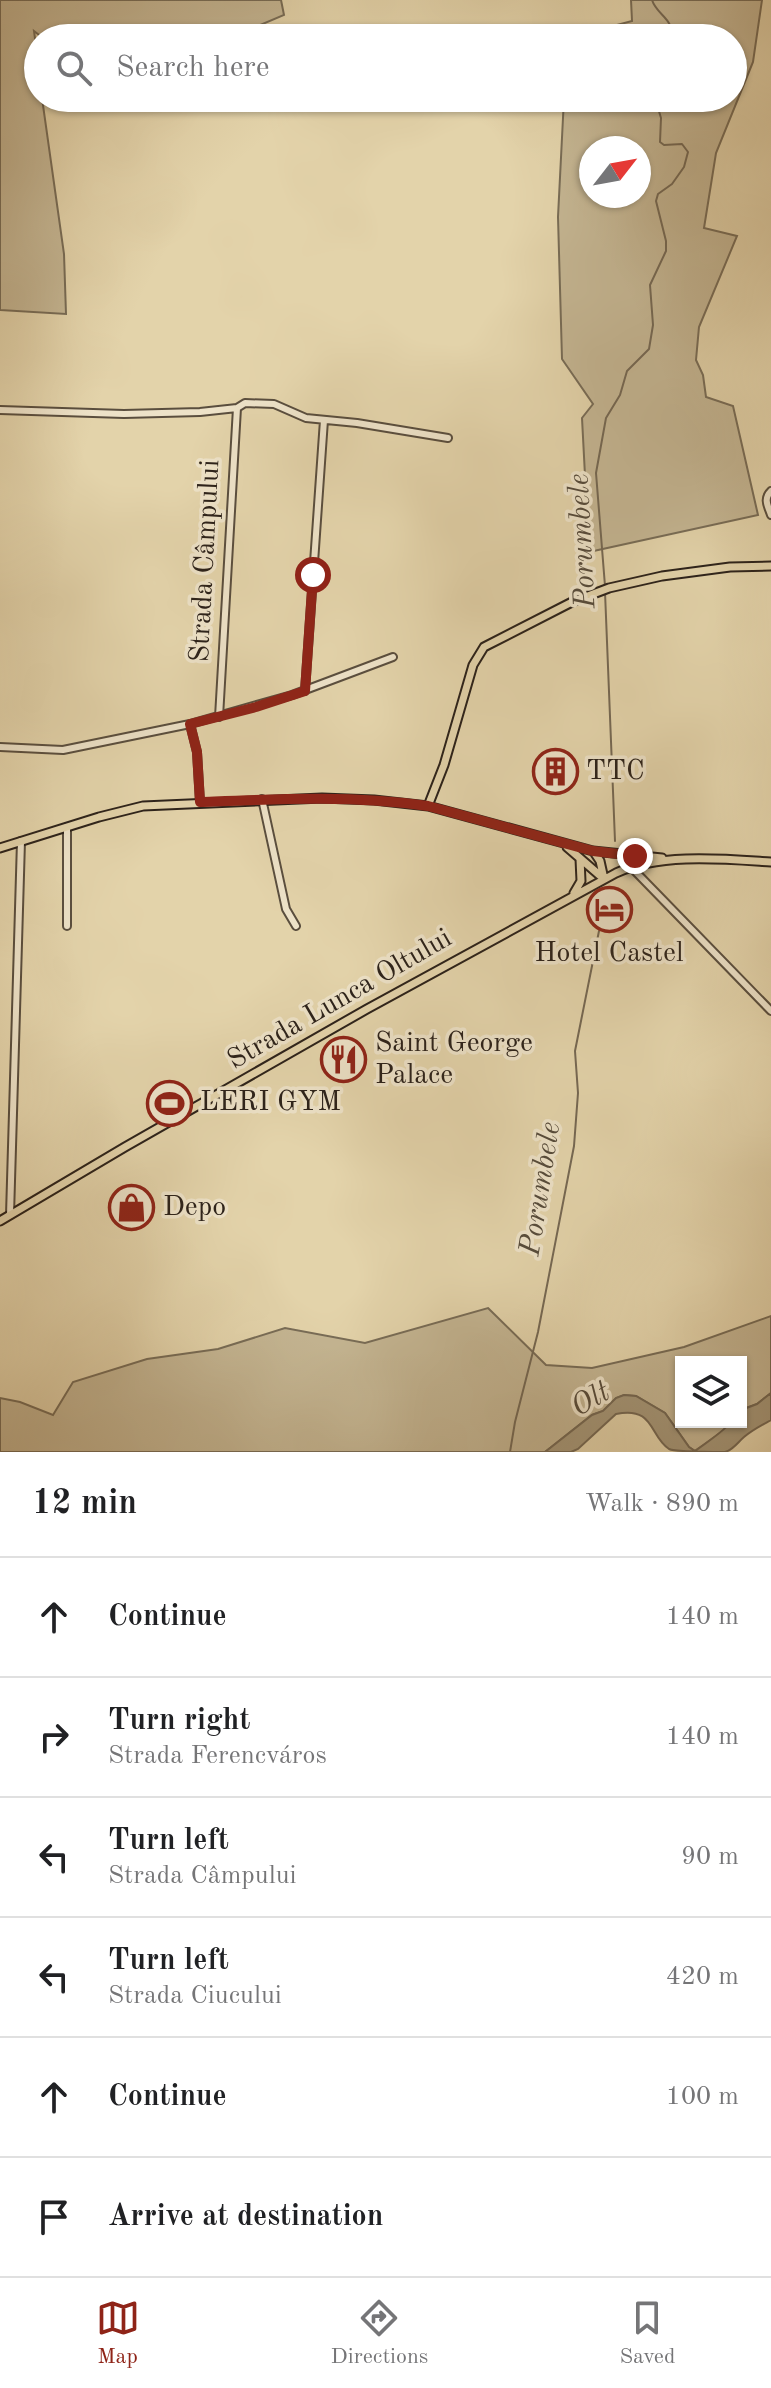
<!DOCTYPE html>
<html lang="en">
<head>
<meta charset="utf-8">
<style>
	body { margin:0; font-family:"Old Standard TT",serif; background:#f6f6f6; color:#202124 }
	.controls { position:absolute; right:24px; bottom:24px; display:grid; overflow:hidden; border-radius:0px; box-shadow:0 2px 6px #0004 }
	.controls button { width:72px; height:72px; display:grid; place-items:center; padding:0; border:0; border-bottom:2px solid #e0e0e0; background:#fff; color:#202124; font:40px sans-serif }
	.compass { position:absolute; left:579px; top:136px; width:72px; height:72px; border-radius:50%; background:#fff; box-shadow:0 2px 6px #0004; rotate:59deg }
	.stop { position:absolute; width:24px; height:24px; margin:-18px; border:6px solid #8f2418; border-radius:50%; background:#fff }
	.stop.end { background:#8f2418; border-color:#fff; box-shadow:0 2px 8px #0008 }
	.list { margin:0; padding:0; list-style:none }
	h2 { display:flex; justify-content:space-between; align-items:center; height:104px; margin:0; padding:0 32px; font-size:34px }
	h2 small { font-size:26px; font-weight:400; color:#757577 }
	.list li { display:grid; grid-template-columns:52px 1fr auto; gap:24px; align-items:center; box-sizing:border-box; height:120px; padding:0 32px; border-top:2px solid #e0e0e0 }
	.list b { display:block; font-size:30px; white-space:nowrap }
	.list p { margin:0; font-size:26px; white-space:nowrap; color:#757577 }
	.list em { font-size:26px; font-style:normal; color:#757577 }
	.icon { flex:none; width:44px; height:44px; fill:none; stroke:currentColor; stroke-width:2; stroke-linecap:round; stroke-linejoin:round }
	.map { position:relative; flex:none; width:771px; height:1452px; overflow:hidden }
	.search { position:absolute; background:#fff; box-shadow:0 2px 6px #0004; left:24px; right:24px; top:24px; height:88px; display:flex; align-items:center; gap:20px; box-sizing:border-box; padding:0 28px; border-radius:44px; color:#757577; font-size:30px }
	.sheet { height:824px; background:#fff }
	nav { display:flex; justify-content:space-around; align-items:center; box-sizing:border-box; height:112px; border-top:2px solid #e0e0e0; background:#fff; font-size:22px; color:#757577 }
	nav a { display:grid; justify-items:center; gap:4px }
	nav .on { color:#8f2418 }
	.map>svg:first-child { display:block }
	.green { fill:#c4b592; stroke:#786c56; stroke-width:2; fill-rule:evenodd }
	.water { fill:#a59779; stroke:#756853; stroke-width:2 }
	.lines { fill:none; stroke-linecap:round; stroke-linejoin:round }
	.stream { stroke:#756853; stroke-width:2 }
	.minor-casing { stroke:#5a4e3e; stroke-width:10 }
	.major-casing { stroke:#2c221a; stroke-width:11 }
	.minor { stroke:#ede2c8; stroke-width:6 }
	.major { stroke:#e3d3aa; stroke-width:7 }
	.route { stroke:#8f2418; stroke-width:10 }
	.labels { text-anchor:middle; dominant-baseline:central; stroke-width:7; stroke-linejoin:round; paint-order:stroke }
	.street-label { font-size:28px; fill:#2c221a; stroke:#ede2c8 }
	.poi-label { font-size:28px; fill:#2c221a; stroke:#ede2c8; text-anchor:start }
	.water-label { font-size:30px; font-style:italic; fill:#564b3b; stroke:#ede2c8 }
</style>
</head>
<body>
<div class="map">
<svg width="771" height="1452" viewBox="0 0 771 1452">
	<rect width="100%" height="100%" fill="#e3d3aa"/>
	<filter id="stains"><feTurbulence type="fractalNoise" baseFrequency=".0025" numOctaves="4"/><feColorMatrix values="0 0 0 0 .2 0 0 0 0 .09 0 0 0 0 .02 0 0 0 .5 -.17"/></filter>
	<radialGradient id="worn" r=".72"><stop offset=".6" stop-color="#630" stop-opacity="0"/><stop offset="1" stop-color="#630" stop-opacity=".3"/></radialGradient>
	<path class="green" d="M0,0h281l3,15 -55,23h-186l-9,-7 4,30v37h4l22,156 2,60 -66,-4z
		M631,0h131l-9,62 -37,91 -12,75 33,8 -38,91 -3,33 7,15 3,22 27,9 25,109 -169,37 -7,-134 11,-14 -31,-45 -4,-142 6,-119h169v-60h-165l64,-17zM639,148v48h-48v-48z
		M488,1308l58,57 46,3 92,-21 87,-31v77l-14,11 -16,6v-48h-60v60h50l-7,8 -29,21 -6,-4 -24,-34 -29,-17 -12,-1 -8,3 -13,13 -11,4 -47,37h-545v-54l20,4 33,13 20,-33 74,-23 71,-10 67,-21 80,15z"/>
	<path class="water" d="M771,1393v27c-9,5 -19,10 -27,17 -6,5 -11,13 -19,15 -11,0 -49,0 -56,-3 -20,-13 -14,-43 -53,-35l-38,35 -7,3h-26l47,-37 11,-4 13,-13 8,-3 12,1 29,17 24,34 6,4c10,-7 29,-20 36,-29h10v-12l16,-6z"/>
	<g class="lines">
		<path class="stream" d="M652,0c5,16 25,20 17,38
			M631,38h10
			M605,586l-9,-113 10,-55 14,-23 7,-24 22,-22 4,-24 -3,-40 16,-34v-10l-10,-40 2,-7 14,-10 12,-17 4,-15 -6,-8 -18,1 -4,-3 1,-24 -6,-20
			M605,592l10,249
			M510,1452l5,-30 23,-90 36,-186 4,-53 -3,-42 24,-120"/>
		<defs>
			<path id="minor" d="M0,410l124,4 76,-2 37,-4 8,-5 29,1 32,14 51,5 91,15
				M771,491c-8,8 -3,15 0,24
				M305,691l19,-271
				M219,717l18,-309
				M190,724l7,28 3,50
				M0,747l63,3 127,-26 102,-29 101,-38
				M262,799l24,110 10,17
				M631,867l140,144
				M67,926v-99
				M10,1215l11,-374"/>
			<path id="major" d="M428,806l16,-41 29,-100 11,-18 88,-45 37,-14 53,-12 68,-9 41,-1
				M567,847l37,32
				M0,848l99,-31 44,-11 179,-8 52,2 54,6 165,45 69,7
				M594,852l6,9 4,18
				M574,893l7,-12 -1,-22
				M0,1221l125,-74 242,-138 249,-136c44,-20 107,-14 155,-11"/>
		</defs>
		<use href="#minor" class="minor-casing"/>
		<use href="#major" class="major-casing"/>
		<use href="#minor" class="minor"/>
		<use href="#major" class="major"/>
	</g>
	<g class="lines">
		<path class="route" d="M313,575l-8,116 -49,16 -66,17 7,28 3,50c76,-3 152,-7 228,4l165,45 42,5"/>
	</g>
	<defs>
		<symbol id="building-ring" viewBox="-11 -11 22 22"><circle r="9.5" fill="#ede2c8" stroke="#8f2418" stroke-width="1.5"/><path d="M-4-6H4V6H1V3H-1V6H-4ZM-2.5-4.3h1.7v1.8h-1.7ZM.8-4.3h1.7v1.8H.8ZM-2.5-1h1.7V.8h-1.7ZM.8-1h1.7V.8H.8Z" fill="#8f2418"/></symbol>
		<symbol id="hotel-ring" viewBox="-11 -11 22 22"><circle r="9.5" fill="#ede2c8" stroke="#8f2418" stroke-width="1.5"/><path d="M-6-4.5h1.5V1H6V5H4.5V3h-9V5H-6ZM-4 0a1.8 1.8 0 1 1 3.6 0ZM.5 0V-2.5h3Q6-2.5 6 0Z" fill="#8f2418"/></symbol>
		<symbol id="restaurant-ring" viewBox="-11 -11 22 22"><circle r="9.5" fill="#ede2c8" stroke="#8f2418" stroke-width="1.5"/><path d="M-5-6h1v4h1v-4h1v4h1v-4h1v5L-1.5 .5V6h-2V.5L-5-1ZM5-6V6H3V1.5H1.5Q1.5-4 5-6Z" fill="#8f2418"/></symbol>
		<symbol id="stadium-ring" viewBox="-11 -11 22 22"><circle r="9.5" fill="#ede2c8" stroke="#8f2418" stroke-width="1.5"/><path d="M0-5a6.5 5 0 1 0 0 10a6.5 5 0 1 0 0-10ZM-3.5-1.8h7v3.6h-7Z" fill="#8f2418"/></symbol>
		<symbol id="shop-ring" viewBox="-11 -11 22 22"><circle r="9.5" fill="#ede2c8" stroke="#8f2418" stroke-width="1.5"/><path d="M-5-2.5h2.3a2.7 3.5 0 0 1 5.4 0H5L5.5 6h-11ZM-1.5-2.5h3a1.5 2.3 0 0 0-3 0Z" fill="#8f2418"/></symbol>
	</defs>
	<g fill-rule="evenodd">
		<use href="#building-ring" x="530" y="746" width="51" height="51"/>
		<use href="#hotel-ring" x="584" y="884" width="51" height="51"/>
		<use href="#restaurant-ring" x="318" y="1034" width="51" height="51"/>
		<use href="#stadium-ring" x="144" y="1078" width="51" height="51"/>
		<use href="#shop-ring" x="106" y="1182" width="51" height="51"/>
	</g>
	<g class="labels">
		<g class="street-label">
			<text transform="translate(206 561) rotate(-87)">Strada Câmpului</text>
			<text transform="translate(340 1000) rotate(-30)">Strada Lunca Oltului</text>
		</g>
		<g class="poi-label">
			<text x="586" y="772">TTC</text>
			<text x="609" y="954" text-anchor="middle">Hotel Castel</text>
			<text x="375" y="1044">Saint George<tspan x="375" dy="32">Palace</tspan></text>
			<text x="200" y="1103">LERI GYM</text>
			<text x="163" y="1208">Depo</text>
		</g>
		<g class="water-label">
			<text transform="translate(583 541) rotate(-93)">Porumbele</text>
			<text transform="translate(541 1189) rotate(-81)">Porumbele</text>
			<text transform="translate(591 1400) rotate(-30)">Olt</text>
		</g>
	</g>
	<rect width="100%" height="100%" filter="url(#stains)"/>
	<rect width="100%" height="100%" fill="url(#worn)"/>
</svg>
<div class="controls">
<button><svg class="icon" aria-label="layers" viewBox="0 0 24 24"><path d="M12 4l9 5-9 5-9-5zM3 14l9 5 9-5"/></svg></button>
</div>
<svg class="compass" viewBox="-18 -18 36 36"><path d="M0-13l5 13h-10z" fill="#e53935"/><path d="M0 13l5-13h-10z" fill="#757577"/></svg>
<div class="stop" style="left:313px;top:575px"></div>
<div class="stop end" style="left:635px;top:856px"></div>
<div class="search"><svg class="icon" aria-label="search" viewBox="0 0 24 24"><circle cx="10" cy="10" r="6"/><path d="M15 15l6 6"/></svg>Search here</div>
</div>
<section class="sheet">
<h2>12 min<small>Walk · 890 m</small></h2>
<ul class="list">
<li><svg class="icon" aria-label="ahead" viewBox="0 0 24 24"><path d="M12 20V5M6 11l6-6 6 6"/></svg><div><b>Continue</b></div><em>140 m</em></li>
<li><svg class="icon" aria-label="right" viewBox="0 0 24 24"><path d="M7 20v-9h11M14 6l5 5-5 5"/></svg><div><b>Turn right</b><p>Strada Ferencváros</p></div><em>140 m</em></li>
<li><svg class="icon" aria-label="left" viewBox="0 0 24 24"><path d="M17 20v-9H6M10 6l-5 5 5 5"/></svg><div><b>Turn left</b><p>Strada Câmpului</p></div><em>90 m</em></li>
<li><svg class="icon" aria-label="left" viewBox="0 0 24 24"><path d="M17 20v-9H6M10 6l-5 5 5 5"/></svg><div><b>Turn left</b><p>Strada Ciucului</p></div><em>420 m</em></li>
<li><svg class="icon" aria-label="ahead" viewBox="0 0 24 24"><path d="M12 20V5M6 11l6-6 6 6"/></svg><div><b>Continue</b></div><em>100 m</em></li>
<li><svg class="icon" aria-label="arrive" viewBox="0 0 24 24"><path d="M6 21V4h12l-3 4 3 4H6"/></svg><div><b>Arrive at destination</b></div></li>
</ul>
</section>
<nav>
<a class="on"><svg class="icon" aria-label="map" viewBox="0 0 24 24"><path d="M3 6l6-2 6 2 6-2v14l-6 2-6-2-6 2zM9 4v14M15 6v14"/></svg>Map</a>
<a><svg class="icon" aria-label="directions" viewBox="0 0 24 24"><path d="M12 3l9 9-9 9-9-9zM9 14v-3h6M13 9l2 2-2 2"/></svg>Directions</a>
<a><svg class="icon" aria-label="saved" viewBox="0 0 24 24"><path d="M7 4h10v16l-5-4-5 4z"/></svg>Saved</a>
</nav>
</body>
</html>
